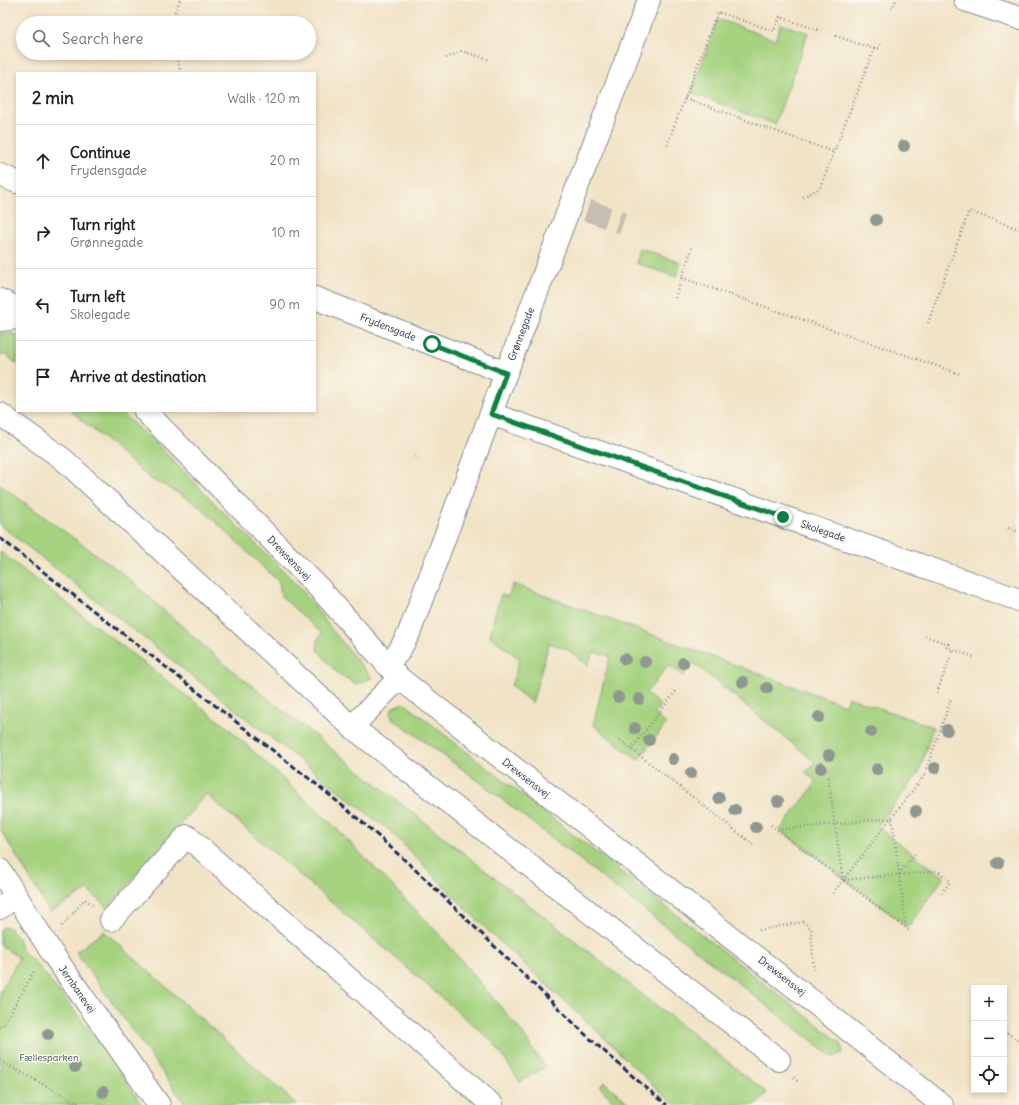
<!DOCTYPE html>
<html lang="en">
<head>
<meta charset="utf-8">
<style>
	body { margin:0; font-family:Delius,sans-serif; background:#f6f6f6; color:#222 }
	.controls { position:absolute; right:12px; bottom:12px; display:grid; overflow:hidden; border-radius:0px; box-shadow:0 2px 6px #0003 }
	.controls button { width:36px; height:36px; display:grid; place-items:center; padding:0; border:0; border-bottom:1px solid #e0e0e0; background:#fff; color:#222; font:20px sans-serif }
	.stop { position:absolute; width:12px; height:12px; margin:-9px; border:3px solid #0b8043; border-radius:50%; background:#fff }
	.stop.end { background:#0b8043; border-color:#fff; box-shadow:0 1px 4px #0008 }
	.list { margin:0; padding:0; list-style:none }
	h2 { display:flex; justify-content:space-between; align-items:center; height:52px; margin:0; padding:0 16px; font-size:17px }
	h2 small { font-size:13px; font-weight:400; color:#767676 }
	.list li { display:grid; grid-template-columns:26px 1fr auto; gap:12px; align-items:center; box-sizing:border-box; height:72px; padding:0 16px; border-top:1px solid #e0e0e0 }
	.list b { display:block; font-size:15px; white-space:nowrap }
	.list p { margin:0; font-size:13px; white-space:nowrap; color:#767676 }
	.list em { font-size:13px; font-style:normal; color:#767676 }
	.icon { flex:none; width:22px; height:22px; fill:none; stroke:currentColor; stroke-width:2; stroke-linecap:round; stroke-linejoin:round }
	.map { position:relative; flex:none; width:1019px; height:1105px; overflow:hidden }
	.search { position:absolute; background:#fff; box-shadow:0 2px 6px #0003; left:16px; top:16px; width:300px; height:44px; display:flex; align-items:center; gap:10px; box-sizing:border-box; padding:0 14px; border-radius:22px; color:#767676; font-size:15px }
	.panel { position:absolute; background:#fff; box-shadow:0 2px 6px #0003; left:16px; top:72px; width:300px; height:340px; border-radius:0px }
	.map>svg:first-child { display:block }
	.green { fill:#a5d27f; stroke:#60806e }
	.lines { fill:none; stroke-linecap:round; stroke-linejoin:round }
	.minor-tunnel { stroke:#c6bfb1; stroke-width:22; stroke-dasharray:22 11; stroke-linecap:butt }
	.minor-casing { stroke:#868992; stroke-width:24 }
	.path { stroke:#868992; stroke-width:2.5; stroke-dasharray:1 3; stroke-linecap:butt }
	.minor { stroke:#fff; stroke-width:22 }
	.rail { stroke:#1b2f5e; stroke-width:3; stroke-dasharray:6 3; stroke-linecap:butt }
	.tree { fill:#8f9791 }
	.route { stroke:#0b8043; stroke-width:5 }
	.labels { text-anchor:middle; dominant-baseline:central; stroke-width:3; stroke-linejoin:round; paint-order:stroke }
	.street-label { font-size:10px; fill:#1b2f5e; stroke:#fbf7ec }
	.park-label { font-size:10px; fill:#3e5866; stroke:#fbf7ec }
</style>
</head>
<body>
<div class="map">
<svg width="1019" height="1105" viewBox="0 0 1019 1105">
	<rect width="100%" height="100%" fill="#fbf7ec"/>
	<filter id="ink" filterUnits="userSpaceOnUse"><feTurbulence type="fractalNoise" baseFrequency=".025" numOctaves="2"/><feDisplacementMap in="SourceGraphic" scale="8" xChannelSelector="R" yChannelSelector="G"/><feConvolveMatrix kernelMatrix="1 2 1 2 8 2 1 2 1" color-interpolation-filters="sRGB"/></filter>
	<filter id="wash" filterUnits="userSpaceOnUse"><feTurbulence type="fractalNoise" baseFrequency=".012" numOctaves="4" result="noise"/><feDisplacementMap in="SourceGraphic" scale="16" xChannelSelector="R" yChannelSelector="G"/><feGaussianBlur stdDeviation="0.9" result="paint"/><feColorMatrix in="noise" values="0 0 0 0 0 0 0 0 0 0 0 0 0 0 0 0 0 1.4 0 .05"/><feComposite in="paint" operator="in"/></filter>
	<g filter="url(#wash)">
		<rect width="100%" height="100%" fill="#f1e3c6"/>
		<path class="green" d="M718,19l57,21 6,-16 27,9 -33,91 -84,-31z
			M640,249l41,14 -5,14 -40,-14z
			M0,333h9l8,2v29l-11,-9h-6z
			M71,411h48l46,41 56,58 79,77 32,43 40,48 -16,6 -20,-12 -19,-23 1,-11 4,-4 -41,-38 -2,-14 -82,-78 -33,-19 -12,-5z
			M0,485l122,88 101,90 544,430 -11,12h-80l-7,-5 -85,-81 -97,-89 -97,-99 -390,-306z
			M0,552l227,175 105,97 106,109 82,97 25,37 -25,15 -26,-39 -288,-249 -98,114 -20,-18 -38,22 -50,-83z
			M513,584l332,121 3,-8 85,30 -14,45 -42,55 67,50 -36,50 -128,-97 37,-48 -11,-9 9,-11 -121,-99 -11,13 -14,-11 -23,28 14,12 -6,9 12,10 -28,36 -45,-35 17,-69 -17,-4 -5,13 -21,-16 -18,-6 -17,60 -21,-17 9,-27 -30,-23 5,-23 6,-19 7,3z
			M404,703l437,340 2,10 -10,4 -357,-278 -84,-61 -1,-6 2,-5z
			M7,926l10,10 4,13 16,16 65,80 40,60h-142v-113l19,-34 -19,-13v-16z
			M104,931l193,174h-111l-110,-153z
			M604,1082l27,23h-14l-17,-18z"/>
	</g>
	<g filter="url(#ink)">
		<g class="lines">
			<path class="minor-tunnel" d="M587,210l36,13"/>
			<defs>
				<path id="minor" d="M965,0l54,18
					M0,175l17,7
					M315,298l191,75
					M0,300l17,8
					M0,320l17,-2
					M145,411l175,178 79,89 417,326 126,101
					M0,414l63,45 289,268 427,333
					M491,414l528,186
					M386,664l12,-11 11,-20 97,-260 143,-373
					M352,727l47,-49
					M0,870l52,83 107,152
					M0,908l16,-12
					M111,920l76,-84 305,269"/>
			</defs>
			<use href="#minor" class="minor-casing"/>
			<path class="path" d="M892,9l4,-9
				M170,23l10,-23
				M874,49l5,-1 2,-5
				M175,53l6,20
				M446,58l16,-7 28,9
				M685,98l148,54
				M667,145l51,-133 56,19 6,-14 41,14
				M803,197l17,-9 54,-139 -41,-14
				M682,278l278,96
				M675,298l17,-50
				M928,323l41,-112 50,18
				M415,457l4,2
				M1008,528l11,4
				M925,636l23,8 -2,3 28,10
				M937,693l16,-44
				M620,740l135,106
				M631,749l45,-58
				M828,777l15,103
				M771,825l140,107
				M777,830l115,-12 14,110
				M899,874l16,-20
				M844,880l94,-9 12,10 -9,13
				M833,893l91,-117 27,-77
				M62,926l23,-27 8,6
				M759,930l44,-8 8,6 3,44
				M0,1027l4,-3 31,-54
				M1004,1030l15,12
				M0,1061l82,44
				M794,1077l4,5"/>
			<use href="#minor" class="minor"/>
			<path class="rail" d="M0,538l316,246 52,43 52,47 167,162 50,44 30,25"/>
		</g>
		<g class="tree">
			<circle cx="904" cy="146" r="6"/>
			<circle cx="876" cy="220" r="6"/>
			<circle cx="625" cy="659" r="6"/>
			<circle cx="645" cy="662" r="6"/>
			<circle cx="683" cy="663" r="6"/>
			<circle cx="743" cy="682" r="6"/>
			<circle cx="767" cy="688" r="6"/>
			<circle cx="618" cy="697" r="6"/>
			<circle cx="639" cy="699" r="6"/>
			<circle cx="819" cy="717" r="6"/>
			<circle cx="635" cy="728" r="6"/>
			<circle cx="947" cy="730" r="6"/>
			<circle cx="871" cy="732" r="6"/>
			<circle cx="649" cy="740" r="6"/>
			<circle cx="829" cy="755" r="6"/>
			<circle cx="673" cy="759" r="6"/>
			<circle cx="821" cy="768" r="6"/>
			<circle cx="935" cy="768" r="6"/>
			<circle cx="877" cy="769" r="6"/>
			<circle cx="691" cy="773" r="6"/>
			<circle cx="719" cy="798" r="6"/>
			<circle cx="778" cy="801" r="6"/>
			<circle cx="735" cy="810" r="6"/>
			<circle cx="916" cy="811" r="6"/>
			<circle cx="756" cy="827" r="6"/>
			<circle cx="998" cy="863" r="6"/>
			<circle cx="48" cy="1034" r="6"/>
			<circle cx="75" cy="1067" r="6"/>
			<circle cx="103" cy="1092" r="6"/>
		</g>
	</g>
	<g class="lines" filter="url(#ink)">
		<path class="route" d="M432,344l74,29 -15,41 292,103"/>
	</g>
	<g class="labels">
		<g class="street-label">
			<text transform="translate(388 327) rotate(21)">Frydensgade</text>
			<text transform="translate(521 334) rotate(-69)">Grønnegade</text>
			<text transform="translate(823 531) rotate(19)">Skolegade</text>
			<text transform="translate(289 558) rotate(46)">Drewsensvej</text>
			<text transform="translate(526 778) rotate(38)">Drewsensvej</text>
			<text transform="translate(782 976) rotate(38)">Drewsensvej</text>
			<text transform="translate(77 989) rotate(55)">Jernbanevej</text>
		</g>
		<g class="park-label">
			<text x="49" y="1057">Fællesparken</text>
		</g>
	</g>
</svg>
<div class="controls">
<button>+</button>
<button>−</button>
<button><svg class="icon" aria-label="locate" viewBox="0 0 24 24"><circle cx="12" cy="12" r="6"/><path d="M12 2v4M12 18v4M2 12h4M18 12h4"/></svg></button>
</div>
<div class="stop" style="left:432px;top:344px"></div>
<div class="stop end" style="left:783px;top:517px"></div>
<div class="search"><svg class="icon" aria-label="search" viewBox="0 0 24 24"><circle cx="10" cy="10" r="6"/><path d="M15 15l6 6"/></svg>Search here</div>
<section class="panel">
<h2>2 min<small>Walk · 120 m</small></h2>
<ul class="list">
<li><svg class="icon" aria-label="ahead" viewBox="0 0 24 24"><path d="M12 20V5M6 11l6-6 6 6"/></svg><div><b>Continue</b><p>Frydensgade</p></div><em>20 m</em></li>
<li><svg class="icon" aria-label="right" viewBox="0 0 24 24"><path d="M7 20v-9h11M14 6l5 5-5 5"/></svg><div><b>Turn right</b><p>Grønnegade</p></div><em>10 m</em></li>
<li><svg class="icon" aria-label="left" viewBox="0 0 24 24"><path d="M17 20v-9H6M10 6l-5 5 5 5"/></svg><div><b>Turn left</b><p>Skolegade</p></div><em>90 m</em></li>
<li><svg class="icon" aria-label="arrive" viewBox="0 0 24 24"><path d="M6 21V4h12l-3 4 3 4H6"/></svg><div><b>Arrive at destination</b></div></li>
</ul>
</section>
</div>
</body>
</html>
